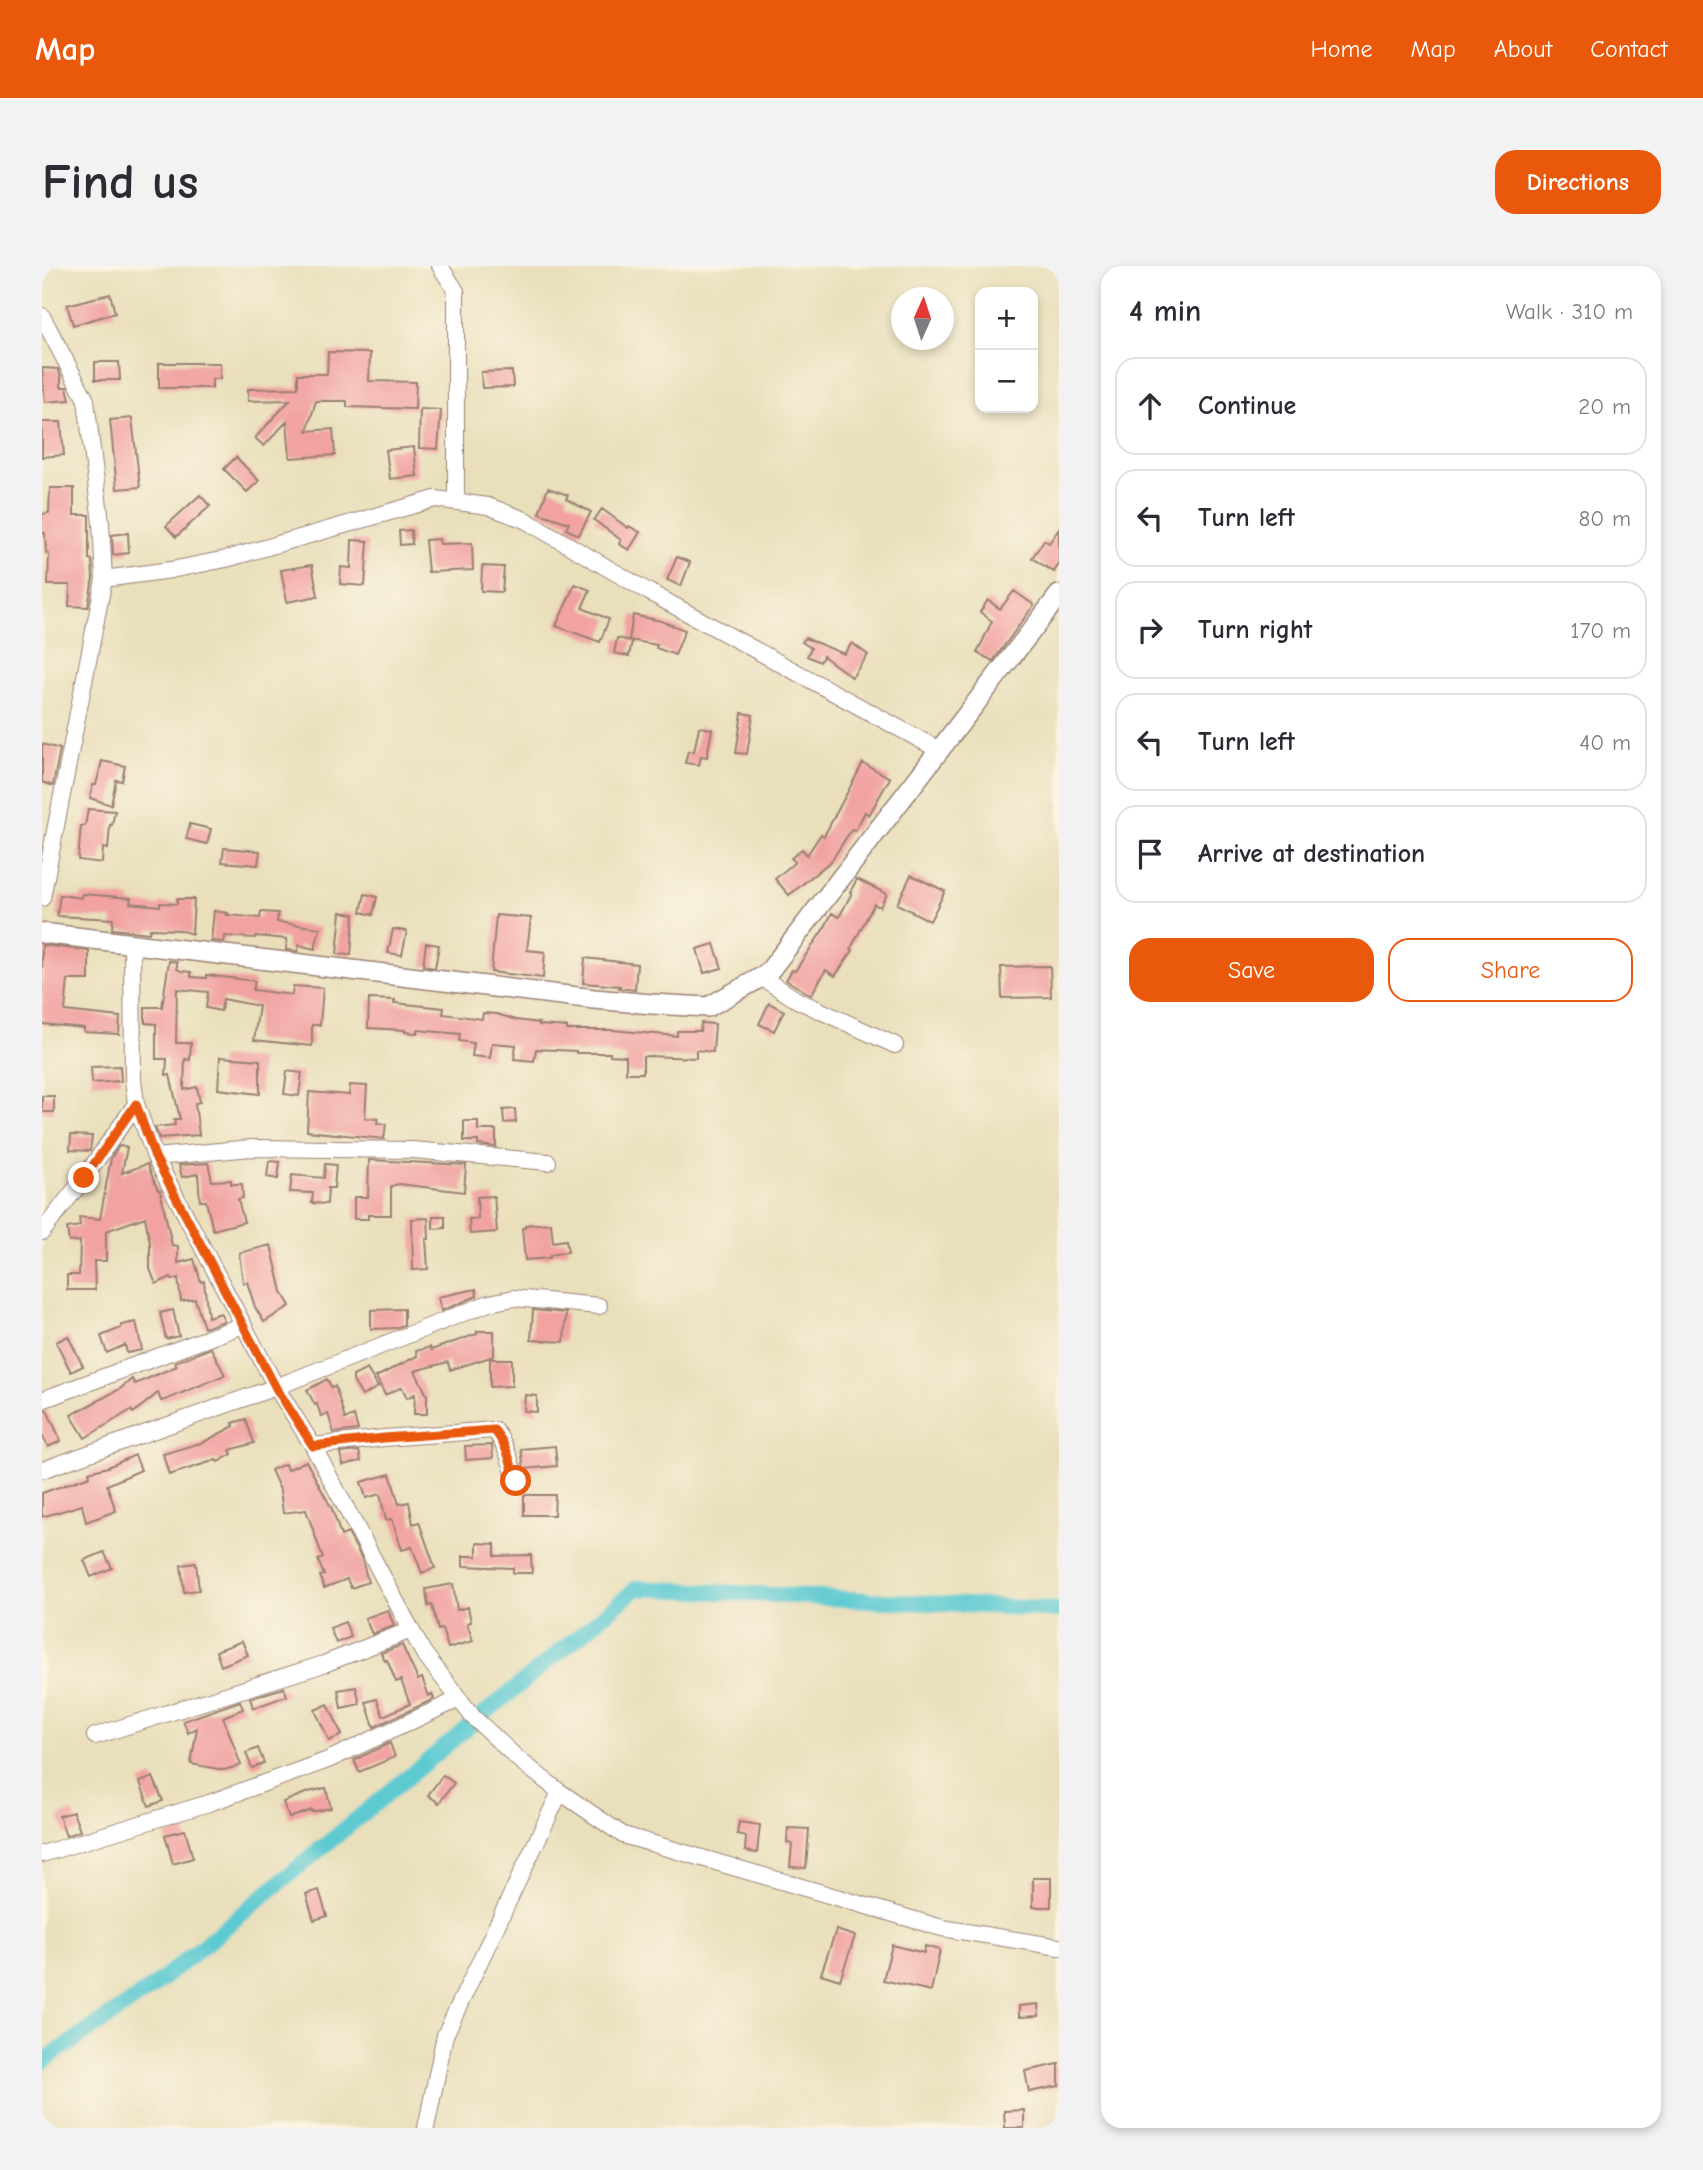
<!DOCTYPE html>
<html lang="en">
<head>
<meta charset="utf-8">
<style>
	body { margin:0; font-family:"Comic Neue",sans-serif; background:#f2f2f3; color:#2b2b33 }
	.controls { position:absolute; right:21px; top:21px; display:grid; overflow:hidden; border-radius:14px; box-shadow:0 4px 10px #0003 }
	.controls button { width:63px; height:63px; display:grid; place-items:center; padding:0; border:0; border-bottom:2px solid #e1e1e2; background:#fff; color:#2b2b33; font:35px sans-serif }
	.compass { position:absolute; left:849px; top:21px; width:63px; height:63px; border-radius:50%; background:#fff; box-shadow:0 4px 10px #0003; rotate:3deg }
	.stop { position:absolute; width:21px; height:21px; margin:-16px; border:5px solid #ea580c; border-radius:50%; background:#fff }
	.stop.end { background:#ea580c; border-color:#fff; box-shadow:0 2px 7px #0008 }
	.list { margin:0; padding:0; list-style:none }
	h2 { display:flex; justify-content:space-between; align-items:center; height:91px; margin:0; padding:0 28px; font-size:30px }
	h2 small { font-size:23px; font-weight:400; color:#7c7c81 }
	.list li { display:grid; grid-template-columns:46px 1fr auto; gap:21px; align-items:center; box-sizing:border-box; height:98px; margin:0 14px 14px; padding:0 14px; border:2px solid #e1e1e2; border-radius:21px }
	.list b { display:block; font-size:26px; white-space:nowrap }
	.list em { font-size:23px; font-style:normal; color:#7c7c81 }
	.actions { display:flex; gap:14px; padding:21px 28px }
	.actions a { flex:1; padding:16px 0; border:2px solid #ea580c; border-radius:21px; text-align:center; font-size:24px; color:#ea580c }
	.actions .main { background:#ea580c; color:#fff }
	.icon { flex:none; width:38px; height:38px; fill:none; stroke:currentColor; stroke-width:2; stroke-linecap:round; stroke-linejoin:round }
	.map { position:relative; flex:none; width:1017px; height:1862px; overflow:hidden; border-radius:21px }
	header { display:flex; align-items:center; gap:42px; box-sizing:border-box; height:98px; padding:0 35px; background:#ea580c; color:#fff }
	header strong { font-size:33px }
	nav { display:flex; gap:38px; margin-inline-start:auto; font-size:24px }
	.intro { display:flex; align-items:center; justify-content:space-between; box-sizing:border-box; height:168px; padding:0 42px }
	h1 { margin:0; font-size:49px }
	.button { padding:18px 32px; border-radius:21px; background:#ea580c; color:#fff; font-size:24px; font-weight:700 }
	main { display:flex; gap:42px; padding:0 42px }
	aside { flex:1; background:#fff; border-radius:21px; box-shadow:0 4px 10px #0003 }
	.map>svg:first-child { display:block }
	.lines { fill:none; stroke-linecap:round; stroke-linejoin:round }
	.canal { stroke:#5dcad2; stroke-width:16 }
	.building { fill:#f1a2a1 }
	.minor-casing { stroke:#9a7f73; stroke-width:18 }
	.tertiary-casing { stroke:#9a7f73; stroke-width:22 }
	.minor { stroke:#fff; stroke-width:16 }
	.tertiary { stroke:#fff; stroke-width:19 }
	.route { stroke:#ea580c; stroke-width:9 }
</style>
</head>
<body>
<header>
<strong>Map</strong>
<nav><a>Home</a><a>Map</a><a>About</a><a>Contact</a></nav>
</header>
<div class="intro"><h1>Find us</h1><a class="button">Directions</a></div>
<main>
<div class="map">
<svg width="1017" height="1862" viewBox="0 0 1017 1862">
	<rect width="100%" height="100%" fill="#fcf5e5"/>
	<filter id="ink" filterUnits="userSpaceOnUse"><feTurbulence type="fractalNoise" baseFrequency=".0143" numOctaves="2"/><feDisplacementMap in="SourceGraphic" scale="14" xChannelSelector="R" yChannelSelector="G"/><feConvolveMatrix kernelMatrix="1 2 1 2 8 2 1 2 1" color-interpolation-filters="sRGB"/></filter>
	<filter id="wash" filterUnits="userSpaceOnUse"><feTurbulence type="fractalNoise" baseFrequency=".00686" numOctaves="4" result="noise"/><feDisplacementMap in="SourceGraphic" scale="28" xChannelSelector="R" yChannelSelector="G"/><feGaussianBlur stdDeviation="1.57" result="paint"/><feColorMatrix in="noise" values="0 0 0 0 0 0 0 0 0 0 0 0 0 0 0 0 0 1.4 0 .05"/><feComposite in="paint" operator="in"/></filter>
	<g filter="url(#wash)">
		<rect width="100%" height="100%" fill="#e9dfbb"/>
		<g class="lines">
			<path class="canal" d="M0,1796l111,-75 484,-399 422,22"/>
		</g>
		<g id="blocks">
			<path class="building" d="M68,28l5,19 -42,12 -6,-20z
				M286,86l42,1 -1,28 47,1 -1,27 -68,-2v-6h-31l-9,30 26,-2 2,26 -45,3 -3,-37 -23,25 -9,-8 35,-38 -42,1v-12l50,-1v-14h29z
				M53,96h24l1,18h-25z
				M117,97h61v16h-8v9h-53z
				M0,102l16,1 3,7v11h6l3,13 -25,2z
				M470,105l1,16 -31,1 -1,-16z
				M378,143l21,1 -3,39 -19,-1z
				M90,152l8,69 -23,2 -7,-69z
				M0,156h19l3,33 -22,2z
				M372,181l3,29 -27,3 -4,-29z
				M194,191l23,24 -12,11 -23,-23z
				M8,222h24v27h15v44l3,1 1,18 -5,29 -19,-1 1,-21h-22l1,-32h-3l-1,-20h-3v-19l7,-1z
				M506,222l20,7 -2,4 25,13 -12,23 -13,-6 3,-6 -30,-10z
				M158,229l10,11 -34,31 -10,-11z
				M560,243l26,19 1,-2 11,6 -11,18 -10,-6 2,-4 -27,-20z
				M1017,263v35l-5,8 -22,-14 12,-18 5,3z
				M369,264l1,14 -12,1 -1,-14z
				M86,267l1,20 -16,2 -1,-20z
				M397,273l1,5 32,-1 1,27 -45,2 -3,-32z
				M310,274l16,1 -3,45 -25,-2 1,-17 10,1z
				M635,291l13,5 -9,24 -14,-6z
				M270,299l6,31 -31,6 -6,-32z
				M440,300l22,1 -2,25 -21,-1z
				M533,318l15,6 -8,18 27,11 -9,23 -44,-16z
				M972,325l20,14 -41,56 -16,-8 15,-32 -12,-9 8,-12 12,9z
				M591,349l28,6 24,9 -10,25 -19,-7 1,-3 -28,-5z
				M575,372l15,3 -3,15 -15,-3z
				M763,372l39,16 8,-11 16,12 -16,22 -29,-21 -3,6 -13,-6 4,-8 -9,-6z
				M700,447l11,2 -6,39 -11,-1z
				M657,461l13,2 -5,28 -6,-1 -2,9 -14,-2 3,-12 6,1z
				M0,478l18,5 -7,37 -11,-4z
				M60,495l23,5 -3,15 -6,-1 -5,25 -21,-7 3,-13h3z
				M821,497l27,15 -21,37 -4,-3 -10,19 -3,-2 -21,32 -42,34 -14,-16 20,-17 -4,-4 11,-9 5,6 14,-21 3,2z
				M46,543l27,2 -3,14h-2l-2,24 -5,-1 -1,15 -24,-3 3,-34h4z
				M148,558l21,5 -4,15 -21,-5z
				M182,582l36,3 -2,14 -36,-3z
				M869,609l34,16 -15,30 -33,-17z
				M815,613l30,15 -7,13 -6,-3 -23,44 2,2 -18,26 -9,-6 -15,25 -25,-15 6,-10 3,1 30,-44 7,-14 7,4 13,-24 -2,-1z
				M40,628l49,4 -1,5 30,3v-3l17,1v-5h17l-2,35 -13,-4 -29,-1 -1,4 -37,-4 1,-10 -56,-3 3,-21 21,3z
				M323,628l12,3 -4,18 -12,-3z
				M172,645l14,2 -1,2 33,3 1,-6 17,1 -1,9 43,6 -5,21 -16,-4 -1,6 -12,-1 1,-11 -31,-3 -1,2 -30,-2 -1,6 -13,-1z
				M299,646l13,2 -3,41 -14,-1z
				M454,649l35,3 -4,32 18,2 -2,26 -52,-6z
				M351,663l14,2 -5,24 -14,-2z
				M384,677l13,2 -4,23 -12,-2z
				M672,678l8,24 -18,5 -7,-24z
				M0,679l47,6v29h-21l-3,31 55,6 -1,17 -35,-2v-4l-42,-4z
				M543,692l52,6 -2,26 -16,-2 1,-2 -37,-3z
				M127,695l8,1v7l4,2 10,1v5l15,1v-3l49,6 -2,9 39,5 1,-9 30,2 -3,37h-8v21l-58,-6 5,-34 -36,-7 -2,12 -15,-3 2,-16 -31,-3 -1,54h15l-1,17 -5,-1 -1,31 13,-3 3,15 -5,1 4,32 -40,3 -4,-11 20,-2 -1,-6h6l-10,-44h-4l1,-16h-11v-35l-11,-1v-16h17z
				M1008,700l1,31 -49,1 -1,-31z
				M327,733l26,1 -1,3 50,5 -1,6 39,5 1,-6 14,1 19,6 23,3v2l28,2v3h45l65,6v-5h23l1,-8 14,1 -2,28 -17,-2v8l-49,-2 -4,1v16h-17v-17l-16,-1v-2h-34v-2l-40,-2 -2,12 -20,-2 2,-14 -24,-2 -2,15 -18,-2 2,-13 -15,-2 1,-7 -42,-4v3l-13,-1v-2l-37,-2z
				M727,737l15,8 -10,20 -15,-7z
				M178,791l40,3v34l-42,-5z
				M78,800l1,15 -29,2 -1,-16z
				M245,805l15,2 -3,23 -15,-2z
				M308,819l17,1 -2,32 13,1 -1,4 9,1 -2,15 -77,-8 2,-39 40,3z
				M0,830h12v16h-12z
				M473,843l1,13 -12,1 -1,-13z
				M422,855h14v9h18v17l-18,-2v-4h-14z
				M29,869l21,1 -2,15 -20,-1z
				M77,880l8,1 -5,26 25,-9 11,26h2l12,55 6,1v17l16,-4 7,23 3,-1 4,36 13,-4 3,8 -20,7 -9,-29 -14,2 -3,-23 -6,2 -1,-3 -15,7 -6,-15v-26l-5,-26 -39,14v30h-12l1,29h-28v-15h12l1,-34 -11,1 -2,-14 13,-2 -1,-9 21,2 11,-61z
				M327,894l97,5 -2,27 -65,-8 -8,2v29h-23v4h-14v-22h14z
				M227,895l11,1 -2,17 -11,-2z
				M166,897l4,18 19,-1v4h11l1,14 -5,1 6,23 -31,8 -7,-29h-6l-2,-27 -16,3 -3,-12z
				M283,898l11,1 -2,23h-6l-1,16 -15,-1 1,-10 -23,-1 2,-17 32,3z
				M452,930l3,36 -27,2 -1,-15h9l-1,-22z
				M391,950h12v12l-12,1z
				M386,952l1,21h-3l2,30 -15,1 -1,-51z
				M509,957l2,19 13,-2 2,12 -18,3v3l-25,2 -3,-32h3v-3z
				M229,979l11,47 8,14 -26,16 -9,-15 -8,-25 -4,1 -4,-30z
				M434,1023l1,7 -36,15 -3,-14z
				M362,1043v16l-8,3 -25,1v-19z
				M131,1044l6,26 -13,3 -6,-26z
				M491,1044l33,3 -2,29 -33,-2z
				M94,1056l6,28 -15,3 -2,-8 -18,8 -6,-17 20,-8v-3z
				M435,1065h17v25l-44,14 -2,-8 -33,9 12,24v19h-13l1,-20 -8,4 -5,-11 -17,8 -9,-18 41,-21 -1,-5 14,-4 1,3 46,-16z
				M26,1070l15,30 -12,6 -15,-30z
				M169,1082l14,27 -60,25 -4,1 -3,-8 -25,20 -2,-3 -46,28 -14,-23 49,-26 12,-10 3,5 42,-18 -2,-4z
				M448,1093h22v27l-22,1z
				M325,1103l11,18 -16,9 -9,-15v-5z
				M285,1113l5,9 3,-2 10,33 9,-3 4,14 -24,3 -6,-19 -7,2 -4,-12 -2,1 -8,-15z
				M483,1129l12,1v16l-13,-1z
				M0,1144h5l14,31 -13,6 -6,-12z
				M204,1153l8,24 -24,7 2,4 -14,8 -2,-2 -47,15 -6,-21 41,-12 30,-16 -1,-3z
				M450,1179l1,13 -27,2 -1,-14z
				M513,1180l2,20 -33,3 -3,-20z
				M317,1185l2,10 -18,4 -2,-12z
				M93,1189l6,15 -34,15 9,26 -30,11 -4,-17 -40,12v-24l48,-17 -1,-4 19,-5z
				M264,1195l26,48 9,27 7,-3 14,26 6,23 -17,6 -4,-9 -23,9 -4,-12 4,-1 -6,-15 5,-2 -17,-48 -23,3 -3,-23 -9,-20 14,-6 2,6z
				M348,1208l9,30 10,-2 4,22 6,-2 16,46 -13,5 -10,-26 -10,3 -10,-31 -6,1 -6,-26 -14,4 -5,-16z
				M482,1229h31l-1,20h-30z
				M435,1277l18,1v12l36,-1 1,18h-19v-5l-50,-2v-10h14z
				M62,1286l8,16 -21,9 -7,-17z
				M154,1297l3,27 -15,2 -3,-27z
				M411,1318l4,26 11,-3 3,15 -4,1 6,18 -25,7 -6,-19 -4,1 -6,-25 -4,1 -2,-17z
				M346,1344l6,16 -22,8 -7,-16z
				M303,1356l6,15 -15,6 -6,-15z
				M200,1375l6,14 -27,11 -5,-15z
				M360,1379l16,35 4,-2 7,18 3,-2 2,5 -60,28 -8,-25 11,-3 6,17 27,-12 -9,-24 -5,2 -9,-22 -2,1 -4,-8z
				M314,1421l4,17 -19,4 -3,-18z
				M242,1422l3,8 -34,12 -3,-10z
				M198,1435l3,8 -20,8 18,48 -17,5 -33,-6 6,-36 -9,5 -5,-12z
				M286,1438l14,31 -13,6 -14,-31z
				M348,1477l5,14 -36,15 -5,-12z
				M216,1482l6,15 -12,5 -6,-15z
				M401,1509l11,8 -15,20 -11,-8z
				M111,1511l10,24 -14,5 -9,-24z
				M284,1522l5,20 -19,4v-2l-23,8 -6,-16 25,-10z
				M31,1546l7,19 -14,5 -7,-20z
				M697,1556l21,3 -3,28 -12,-2 1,-15 -9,-2z
				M746,1562l21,1 -3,39 -16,-1 2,-23 -5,-1z
				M143,1564l8,28 -20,6 -8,-29z
				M991,1612h18v29h-18z
				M277,1624l8,26 -13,4 -8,-26z
				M794,1664l19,6 -15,44 -19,-6z
				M850,1679l32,8 1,-7 15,4 -9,41 -48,-11z
				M996,1738l1,12 -20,1v-11z
				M1017,1798v22l-30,6 -4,-21z
				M982,1844v18h-19l-1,-17z"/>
		</g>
	</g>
	<g filter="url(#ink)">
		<use href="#blocks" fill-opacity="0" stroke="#9a7f73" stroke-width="2"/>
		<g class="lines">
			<defs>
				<path id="minor" d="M398,0l16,25v211
					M0,50l44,84 15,123 3,56 -62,319
					M62,313l67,-9 55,-11 209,-60 53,7 37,14 124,72 290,158
					M90,679l1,134 3,25 19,53 121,230 37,59 110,206 50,65 45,42 42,33 63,43 319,93 117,19
					M719,711l36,23 98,45
					M113,891l96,-9 162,2 135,12
					M0,966l42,-54 52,-74
					M0,1134l201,-75
					M271,1180l71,-8 110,-8c13,15 17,33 22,51
					M0,1204l234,-83 213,-84 25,-5 85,8
					M53,1470l229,-72 87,-34
					M0,1588l167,-51 119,-43 131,-61
					M384,1862l19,-93 115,-243"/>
				<path id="tertiary" d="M0,667l552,66 58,5 56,3 59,-33 292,-379"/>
			</defs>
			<use href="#minor" class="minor-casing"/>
			<use href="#tertiary" class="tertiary-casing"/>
			<use href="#minor" class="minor"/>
			<use href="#tertiary" class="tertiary"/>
		</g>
	</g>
	<g class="lines" filter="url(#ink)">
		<path class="route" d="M42,912l52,-74 19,53 121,231 37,58 71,-8 110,-8c13,15 17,33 22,51"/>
	</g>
</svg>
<div class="controls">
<button>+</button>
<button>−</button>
</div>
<svg class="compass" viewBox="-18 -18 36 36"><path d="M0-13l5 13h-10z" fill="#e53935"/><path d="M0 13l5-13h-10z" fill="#7c7c81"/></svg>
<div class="stop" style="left:474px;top:1215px"></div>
<div class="stop end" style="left:42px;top:912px"></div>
</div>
<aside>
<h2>4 min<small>Walk · 310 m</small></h2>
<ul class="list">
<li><svg class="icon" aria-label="ahead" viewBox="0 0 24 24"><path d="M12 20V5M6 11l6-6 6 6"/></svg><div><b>Continue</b></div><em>20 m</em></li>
<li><svg class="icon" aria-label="left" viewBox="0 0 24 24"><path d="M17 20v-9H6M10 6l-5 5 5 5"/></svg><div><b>Turn left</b></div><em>80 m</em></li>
<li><svg class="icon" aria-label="right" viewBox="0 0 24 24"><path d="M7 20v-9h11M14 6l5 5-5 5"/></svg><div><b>Turn right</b></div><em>170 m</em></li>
<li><svg class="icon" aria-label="left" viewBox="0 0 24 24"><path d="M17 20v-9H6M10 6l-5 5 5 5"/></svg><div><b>Turn left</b></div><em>40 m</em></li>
<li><svg class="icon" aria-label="arrive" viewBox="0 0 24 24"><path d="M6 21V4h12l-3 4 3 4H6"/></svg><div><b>Arrive at destination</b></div></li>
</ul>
<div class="actions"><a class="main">Save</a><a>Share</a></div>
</aside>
</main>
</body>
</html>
